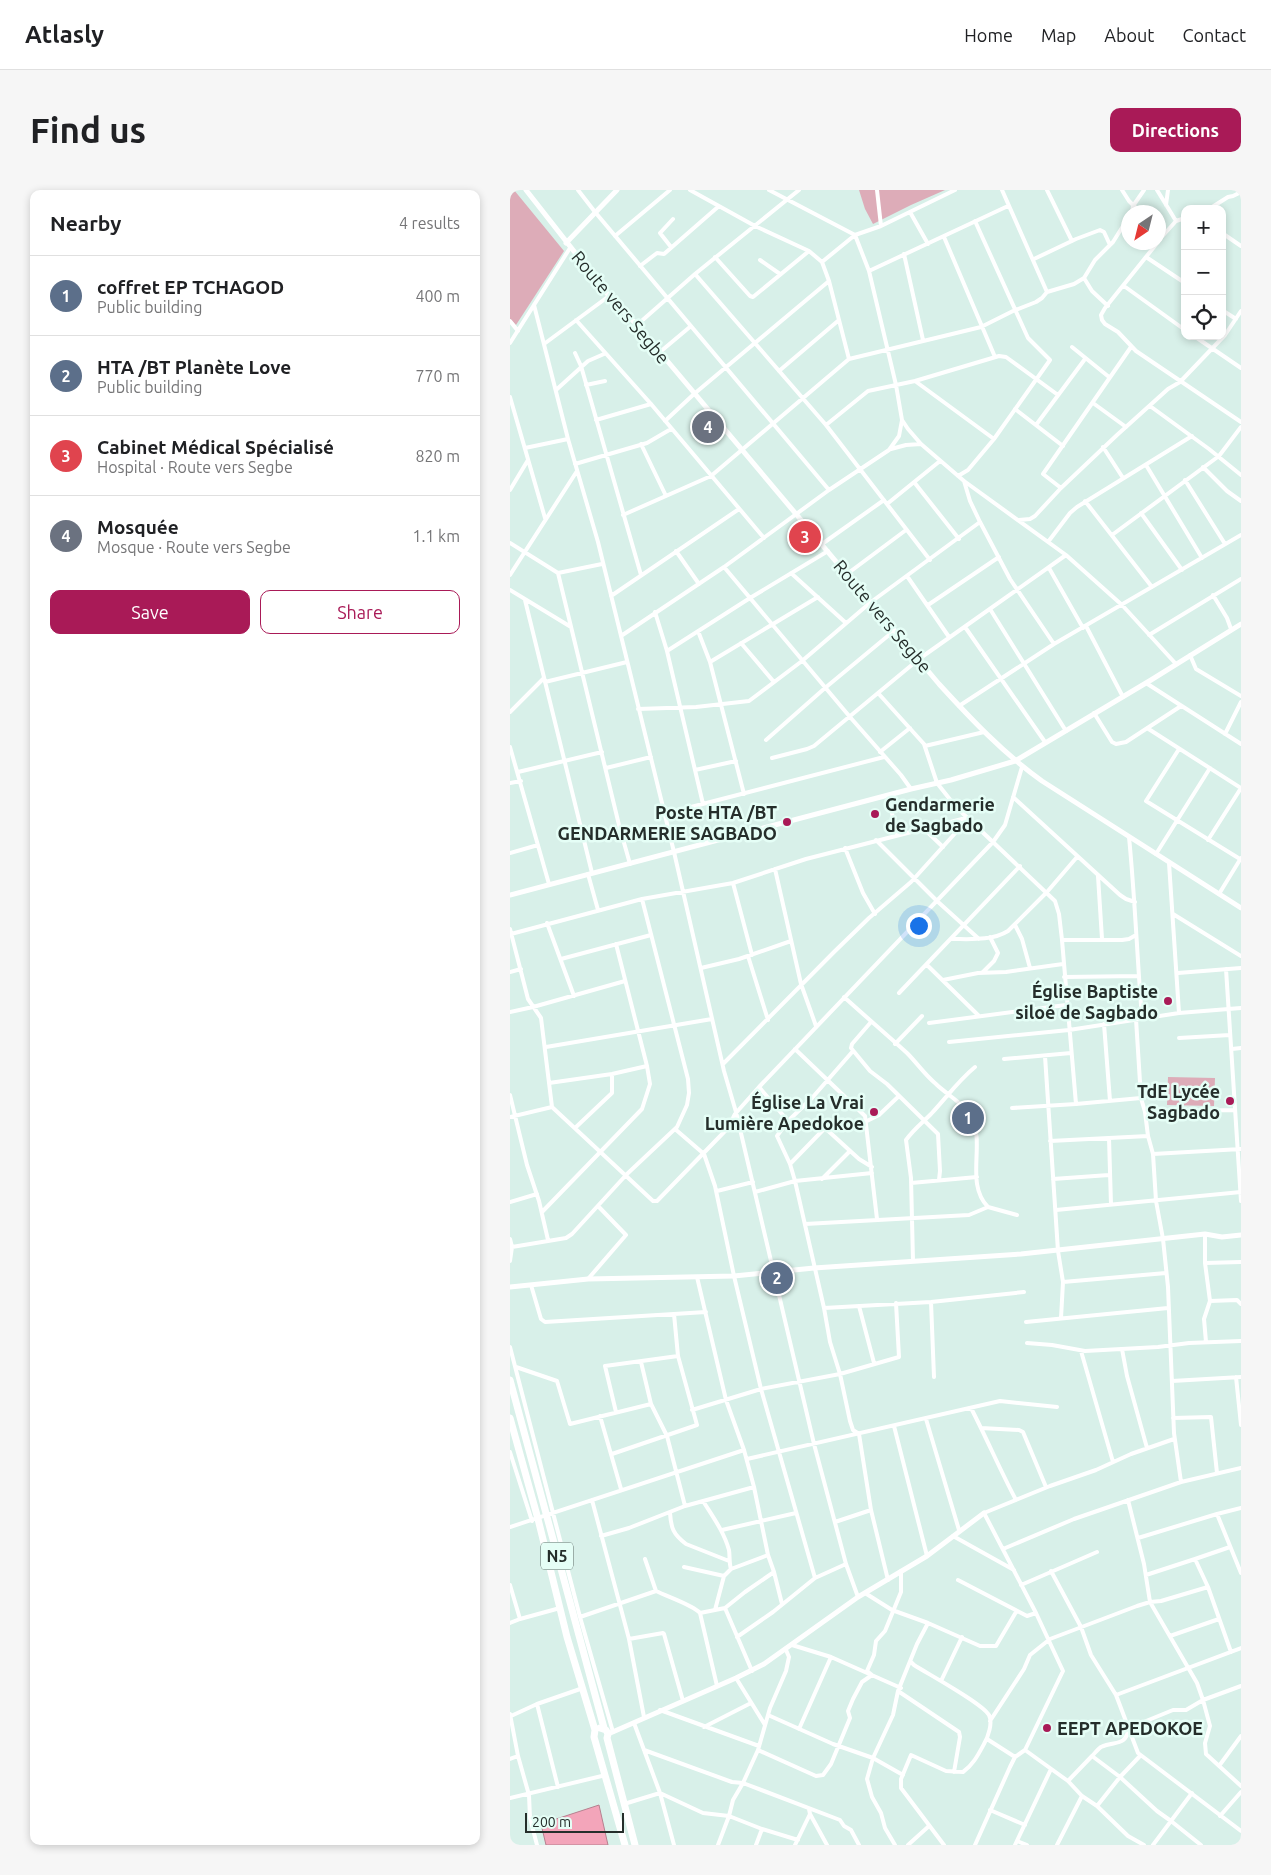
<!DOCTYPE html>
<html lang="en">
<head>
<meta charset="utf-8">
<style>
	body { margin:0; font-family:Ubuntu,sans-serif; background:#f6f6f6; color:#202124 }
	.controls { position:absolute; right:15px; top:15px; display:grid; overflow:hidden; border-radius:10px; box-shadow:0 2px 8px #0003 }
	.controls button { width:45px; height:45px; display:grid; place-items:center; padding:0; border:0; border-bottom:1px solid #e0e0e0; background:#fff; color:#202124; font:25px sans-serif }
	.compass { position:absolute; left:611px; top:15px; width:45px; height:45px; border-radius:50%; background:#fff; box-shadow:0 2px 8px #0003; rotate:215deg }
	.scale { position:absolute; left:15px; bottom:12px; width:99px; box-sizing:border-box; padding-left:5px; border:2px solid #252e2b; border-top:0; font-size:14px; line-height:18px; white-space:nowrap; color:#252e2b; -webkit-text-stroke:4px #e5fef6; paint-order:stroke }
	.you { position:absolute; left:408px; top:735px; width:18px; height:18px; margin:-12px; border:4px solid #fff; border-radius:50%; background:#1a73e8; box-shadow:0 0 0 8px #1a73e833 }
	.badge { display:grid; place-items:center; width:32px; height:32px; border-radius:50%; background:#a91a57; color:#fff; font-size:16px; font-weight:700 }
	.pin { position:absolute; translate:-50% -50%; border:2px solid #fff; box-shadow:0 1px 5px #0006 }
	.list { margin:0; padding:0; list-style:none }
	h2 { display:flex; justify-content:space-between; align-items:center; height:65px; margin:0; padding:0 20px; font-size:21px }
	h2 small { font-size:16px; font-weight:400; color:#757577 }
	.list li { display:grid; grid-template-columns:32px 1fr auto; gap:15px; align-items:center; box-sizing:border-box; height:80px; padding:0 20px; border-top:1px solid #e0e0e0 }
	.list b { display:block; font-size:19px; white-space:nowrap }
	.list p { margin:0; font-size:16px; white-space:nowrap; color:#757577 }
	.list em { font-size:16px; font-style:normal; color:#757577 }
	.actions { display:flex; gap:10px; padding:15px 20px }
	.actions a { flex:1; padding:11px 0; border:1px solid #a91a57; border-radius:10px; text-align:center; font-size:18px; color:#a91a57 }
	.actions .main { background:#a91a57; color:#fff }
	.icon { flex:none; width:28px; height:28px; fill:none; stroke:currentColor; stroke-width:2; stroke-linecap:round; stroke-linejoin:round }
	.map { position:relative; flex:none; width:731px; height:1655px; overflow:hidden; border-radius:10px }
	header { display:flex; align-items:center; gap:30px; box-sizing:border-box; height:70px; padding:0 25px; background:#fff; border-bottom:1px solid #e0e0e0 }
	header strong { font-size:24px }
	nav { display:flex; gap:28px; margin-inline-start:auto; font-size:18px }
	.intro { display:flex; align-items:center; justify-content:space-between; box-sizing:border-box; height:120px; padding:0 30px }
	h1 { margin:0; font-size:35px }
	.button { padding:12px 22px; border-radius:10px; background:#a91a57; color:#fff; font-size:18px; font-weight:700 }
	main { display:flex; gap:30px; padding:0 30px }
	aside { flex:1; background:#fff; border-radius:10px; box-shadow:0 2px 8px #0003 }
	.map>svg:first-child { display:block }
	.green { fill:#ddacb8 }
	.water { fill:#f3a5ba; stroke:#b5818f }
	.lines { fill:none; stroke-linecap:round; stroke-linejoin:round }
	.street { stroke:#fff; stroke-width:4 }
	.secondary { stroke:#fff; stroke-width:5 }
	.highway { stroke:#fff; stroke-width:7 }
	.poi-dot { fill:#a91a57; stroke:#e5fef6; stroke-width:2 }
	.labels { text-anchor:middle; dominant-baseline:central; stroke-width:5; stroke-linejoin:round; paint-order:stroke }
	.shield { fill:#e5fef6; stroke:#5f6c68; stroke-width:1 }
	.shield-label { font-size:16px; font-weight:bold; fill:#252e2b }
	.street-label { font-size:18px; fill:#252e2b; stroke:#e5fef6 }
	.poi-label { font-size:18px; font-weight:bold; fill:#252e2b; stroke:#e5fef6; text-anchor:end }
</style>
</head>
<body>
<header>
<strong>Atlasly</strong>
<nav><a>Home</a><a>Map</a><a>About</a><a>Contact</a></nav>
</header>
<div class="intro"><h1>Find us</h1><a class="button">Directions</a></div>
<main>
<aside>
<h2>Nearby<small>4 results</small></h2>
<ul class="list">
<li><span class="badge" style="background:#5c6f8a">1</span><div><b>coffret EP TCHAGOD</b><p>Public building</p></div><em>400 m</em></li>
<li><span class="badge" style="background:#5c6f8a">2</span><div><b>HTA /BT Planète Love</b><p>Public building</p></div><em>770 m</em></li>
<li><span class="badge" style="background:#e0444e">3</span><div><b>Cabinet Médical Spécialisé</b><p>Hospital · Route vers Segbe</p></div><em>820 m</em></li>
<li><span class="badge" style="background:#6b7280">4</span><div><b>Mosquée</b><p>Mosque · Route vers Segbe</p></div><em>1.1 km</em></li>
</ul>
<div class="actions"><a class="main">Save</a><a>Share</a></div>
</aside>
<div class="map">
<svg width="731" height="1655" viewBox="0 0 731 1655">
	<rect width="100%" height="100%" fill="#d8f0e9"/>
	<path class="green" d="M0,0h4l50,61 -48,74 -6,-6z
		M349,0h86l-34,15 -38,19 -8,-15z
		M658,887l47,1 -1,28 -47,-1z"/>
	<path class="water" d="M89,1615l9,40h-62l-5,-21z"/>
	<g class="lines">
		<path class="street" d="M68,0l17,22 234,278
			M180,0l65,36 54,25 13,11 7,19 20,78
			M259,0l86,45 14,36 27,114 6,35 6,9 13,15 43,37 102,74 56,50 54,59
			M367,0l4,36
			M492,0l45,102
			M537,0l25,51
			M612,0l7,11 11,11
			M647,0l19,31
			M656,15l2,-15
			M699,19l19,-12 5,-1 8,-4
			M400,22l18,32
			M622,22l1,-6 11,-16
			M712,43l19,13
			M105,46l55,-46
			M434,47l51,120
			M648,51l18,-20 9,-3
			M648,52l-53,66 -4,7 1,5 3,4 13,8 18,19 105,71
			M161,57l-11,-14 13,-14
			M394,64l19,86
			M205,67l35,39 3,1 56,-46
			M636,67l39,26
			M524,69l42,-20 24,-9 4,2 6,13
			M250,70l20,14
			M312,72l33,-27 26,-9 74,-36
			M130,76l17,-13 7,1 55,-48
			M359,81l139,-65
			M185,84l131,151 104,135
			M574,88l8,13 16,15
			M614,96l61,44
			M24,115l34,134 30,103 76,310 50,219 12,41 78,332 32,120 12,33
			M712,120l14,9
			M66,130l75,84 113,134
			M0,131l8,10
			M127,135l58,-51 104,-84
			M684,146l47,32
			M0,153l60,-95
			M34,154l65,-48
			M562,157l37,30
			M150,162l31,-26
			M65,163l6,13 60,209
			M269,181l60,-51
			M405,191l79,58
			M76,195l19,-4
			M46,200l32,-29 16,-7
			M0,207l35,121
			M583,213l33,24
			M640,216l59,43 32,26
			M505,219l48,37
			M86,230l55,-16
			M155,231l29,-27 135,-113
			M316,235l42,-34 47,-10 84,-25 7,1 52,38
			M526,235l49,-66
			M131,254l25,52
			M593,257l20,31
			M15,258l43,-9
			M381,259l15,-4 15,-1
			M65,274l72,-21 24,-14
			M636,275l56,93
			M693,277l24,24 14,10
			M448,286l10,-6 26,-31 56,-79 -22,-22 -53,-117
			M675,290l40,64
			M454,291l6,20 10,21 30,57 44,65
			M404,292l45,57
			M551,298l-18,-14 88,-127
			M0,300l18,-30
			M575,311l67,86
			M377,314l53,-43
			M631,323l41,57
			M113,325l88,-39 138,-117 132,-32 32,-16 23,-9 6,-4 5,-6 27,-8 10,-6 11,-18 18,-18 15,-24
			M509,330l11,-1 5,-3 26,-28 56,-53 51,-46 12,-7 45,-47 16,-24
			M602,345l107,-79 22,-29
			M538,352l22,-29 7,-6 115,-71
			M0,353l48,30 44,-9
			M312,354l62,-44
			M166,361l23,33
			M214,377l126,150 51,58 10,14
			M539,378l34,60
			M48,383l61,252 11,39
			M281,383l55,50
			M337,384l59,-44
			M0,385l67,-104
			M397,386l42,61
			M0,400l61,37
			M703,405l14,23 4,11
			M101,406l128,-87
			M15,410l67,273
			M418,415l71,-48
			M480,419l76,122
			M145,422l12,39 36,153
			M576,436l37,71
			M455,437l80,115
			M188,441l12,31 34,132
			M639,445l92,-56
			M111,446l103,-69 105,-77 60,-40 10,-14 3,-16
			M231,453l33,39
			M157,461l83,-53 78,-47
			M680,465l6,14 45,27
			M200,472l108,-65
			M35,492l82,-20
			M636,493l95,61
			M368,503l46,51 13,39 19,24 99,94 4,13 3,26 14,164
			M449,516l95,-62 187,-109
			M128,519l58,-2 53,-6 53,-40 69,-59 109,-80
			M0,522l34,-34
			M584,523l18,29 4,2 10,-2 55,-36
			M637,538l94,60
			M715,544l16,-32
			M256,550l59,-52 70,-58
			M415,556l59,-14
			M0,557l39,137
			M669,559l-33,52 94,58
			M370,562l30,-24
			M262,568l35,-9 7,-3 105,-87 147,-104
			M96,578l45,-11
			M185,580l41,-9
			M8,582l84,-20
			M0,593l11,-2
			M378,606l9,39
			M503,607l107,98 6,4 9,3
			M154,624l220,-57
			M413,638l20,19
			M619,647c6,60 8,120 13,181
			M366,650l61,61 42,38
			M698,650l33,-52
			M335,658l18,45 12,21
			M0,663l28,-8
			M646,664l54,-86
			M659,673l10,150
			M265,679l26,115 15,42
			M78,684l10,36
			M588,686l4,63
			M223,693l19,72
			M709,704l22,-36
			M663,724l68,42
			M37,733l27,73
			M505,735l7,14 8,29
			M0,739l18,70 13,19 11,89
			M1,744l131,-35 91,-16 73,-24 160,-41
			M442,749c18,0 40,2 56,-8l39,-39 30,-35
			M552,750h60l7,-1 7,-4
			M238,766l20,64
			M51,769l90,-24
			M417,775l52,51
			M191,778l38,-9 52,-18
			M716,779l15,232
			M0,782l11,-3
			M473,782l11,-11 4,-8 -8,-16
			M668,783l63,-5
			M554,787l74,-1
			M433,790l35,-7 28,-1 57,-8
			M389,803l121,-127
			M334,807c21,19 42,37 63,56 10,10 18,22 29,31 10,10 30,21 36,34 13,27 -7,66 16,89
			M0,822l23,-5 92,-26
			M626,829l5,79 4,14 3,24 5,18 3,47 7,38 5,48 6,146 7,49
			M361,832l-19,22 -1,4 19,23 17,13 51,50 2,37 -1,9
			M419,833l137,-18
			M594,834l6,77
			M669,848l51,-3
			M439,852l120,-12 110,-17 62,-5
			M385,854l27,-28
			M36,857l166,-28
			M285,859l70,67 12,103
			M722,859l9,-1
			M343,861l-41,47 -24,23 -11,15 13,28 5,17 29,127 6,34 10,32 10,47 3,9 6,4 12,76 17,70
			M535,866l13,195 5,31 -2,36
			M494,869l67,-6
			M213,874l111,-112 35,-34 42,-36 57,-63
			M39,893l63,-9 35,-8
			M249,897l29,34
			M0,905l17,70 12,36 9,39
			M502,918l64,-4 65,-6
			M635,922l89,-2
			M0,927l42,-10 101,94h4l71,-73 7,-14 24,-27 234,-245 12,-17 17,-58
			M357,931l12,-6 20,-19
			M65,938l37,-35v-19
			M165,939l29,25 11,32 19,90 27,113 54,189
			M599,948l2,67
			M540,951l98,-5
			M643,964l88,-5
			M280,974l35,-36 34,31 13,8
			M312,989l28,-28
			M543,989l56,-4
			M401,993l66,-6
			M207,1001l36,-9
			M245,1002l40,-11 77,-8
			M0,1012l27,-8
			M546,1020l185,-18
			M32,1022l100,-103 8,-25 -3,-18 -31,-122
			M295,1034l164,-9 19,-8 29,8
			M695,1044v29l5,38 -6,18 2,23
			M0,1049l2,8 -2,14
			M2,1057l54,-9 6,-4 55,-60 50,-47 10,-22 2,-12 -1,-14 -46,-180
			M403,1071l-2,-83 -5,-38c7,-10 16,-17 25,-26 15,-16 27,-33 44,-47
			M695,1073l36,-1
			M187,1087l29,123 18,50 10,37 14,68 6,17 8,32
			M78,1089l38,-44 -28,-29
			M553,1092l103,-9
			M21,1095l10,34 4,3 161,-10
			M700,1111l27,-1 4,4
			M421,1112l3,75
			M349,1116l15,57
			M314,1118l107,-6 93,-10
			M516,1132l142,-14
			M517,1153l25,2 33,6 73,-4 31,-4 52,-2
			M0,1157l70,270 33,115
			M612,1159l5,27 20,72
			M571,1161l32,111
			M131,1172l10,42 16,32 18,70
			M6,1177l41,14 13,43 81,-20
			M726,1187l5,48
			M662,1191l69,-4
			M461,1218c16,31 29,62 45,92
			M182,1220l69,-21 79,-15 59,-17 -3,-54
			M106,1222l-11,-46 73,-10
			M90,1226l21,73
			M663,1228l38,-1 6,56
			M416,1229l33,111
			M384,1236l33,130
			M471,1238l38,2 4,2 23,55
			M0,1262l22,69
			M102,1264l85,-29 -19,-69 -4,-42
			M237,1269l253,-58 57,6
			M82,1310l37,139 15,78
			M618,1310l16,64 6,38 47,81 6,17 7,26 -5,17 1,11 35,32
			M193,1311c10,16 21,31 26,49 1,6 0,13 2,19
			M160,1323c1,15 3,21 16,31l43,17
			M707,1324l24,59
			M325,1332l36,-12
			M0,1337l234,-77
			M212,1340l74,-17
			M91,1346l28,-8 56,-22 69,-19
			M443,1346l61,34
			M628,1348l79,-24 24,-6
			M493,1359l71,-30 107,-37 60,-14
			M135,1369l11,32
			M685,1369l35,-12
			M174,1377l40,9
			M541,1381l30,56 10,28 25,40 22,58 103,78
			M636,1385l49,-16 13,28 23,65
			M448,1390l69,36 9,-3
			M0,1395l10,34
			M511,1395l76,-33
			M355,1403l27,17 36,13 52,23h16l20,-34
			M215,1418l27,63
			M205,1420l9,-34 7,-7 37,-14
			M190,1423l17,73
			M70,1427l76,-26c12,6 37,14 44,22l25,-5 20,-16 29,-20
			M0,1433l10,-4 40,-11
			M660,1446l49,-17
			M227,1447l36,-25 42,-34 31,-14
			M119,1449l34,-6 1,1 19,67
			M282,1455l39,12
			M401,1472l3,3c14,9 68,38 75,50 4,8 -1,22 -5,29 -6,11 -11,21 -21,28l-17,-1 -35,-16 -10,24v9l43,57
			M226,1488l29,47
			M431,1491l21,-44
			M388,1501l61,41 1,5 -6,35
			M606,1505l125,-47
			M27,1514l21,83
			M150,1520l99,36
			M0,1524l8,42 11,39 1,23 7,27
			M258,1525l65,29 40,14 30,17
			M1,1526l26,-12 46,-16
			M480,1531l34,-52 6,-14 20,-16 87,-33 13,-4 11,-1 47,-14
			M124,1533l26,70 14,52
			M194,1537l47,-24
			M289,1539l32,-72 70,31
			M477,1549l28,18
			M134,1560l88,32 11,1 97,37 4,6 7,4 8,15
			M248,1560l58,26 7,-1 8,-11 19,-46 -2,-7 5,-12 9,-17 10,-7 -5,-4 7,-16 2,-14 9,-10 16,-39v-21
			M515,1560l43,31 14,15 15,10 31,30 16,9
			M582,1566c3,-3 6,-7 9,-9 14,-7 24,1 28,-19l44,-18h13l17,-10 38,-14
			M0,1569l8,-3
			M709,1576l22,-30
			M558,1591l24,-25 28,21 37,34 14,10 30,24
			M0,1608l96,-23
			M114,1614l36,-11 43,20 26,3 33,13 36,11
			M587,1616l23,-29 20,-21
			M480,1620l35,15
			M300,1624l17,31
			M710,1626l21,-24
			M507,1651l10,4
			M208,1655l11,-29 4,-16 10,-17 15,-33 12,-42 16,-37 3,-14 -3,-7
			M246,1655l6,-16
			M285,1655l15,-31 -1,-5
			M385,1655l-10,-17 -4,-15 -9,-16 -5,-18 6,-21 20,-43 5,-24 19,-47 11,-21
			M398,1655l21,-19
			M465,1655l35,-78 5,-10 10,-7 38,-79 -27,-58 -52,-100 66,-27 46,-16 35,-16 43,-15
			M505,1655l36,-76
			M547,1655l25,-49
			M643,1655l39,-52"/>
		<path class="secondary" d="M16,0l83,106 28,29 302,359c32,35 64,69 103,97l199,127
			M56,53l51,-53
			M0,705l401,-106 40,-9 64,-19 136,-81 90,-56
			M0,1097l78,-8 146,-3 80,-8 207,-14 184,-20 17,3 19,-2
			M98,1544l128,-56 28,-14 94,-67 69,-41 57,-43"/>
		<path class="highway" d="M0,1190l94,348
			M0,1228l28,101 29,118 28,93 -1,7 31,108
			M90,1538l6,2 2,4 -1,4 28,107"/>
	</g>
	<g class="poi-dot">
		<circle cx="365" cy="624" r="5"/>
		<circle cx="277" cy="632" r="5"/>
		<circle cx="658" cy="811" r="5"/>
		<circle cx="720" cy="911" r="5"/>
		<circle cx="364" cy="922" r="5"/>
		<circle cx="537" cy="1538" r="5"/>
	</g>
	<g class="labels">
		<rect class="shield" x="31" y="1352.5" width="32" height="27" rx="4"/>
		<g class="shield-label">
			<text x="47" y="1366">N5</text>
		</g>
		<g class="street-label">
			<text transform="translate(111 117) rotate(50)">Route vers Segbe</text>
			<text transform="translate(373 426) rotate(50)">Route vers Segbe</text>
		</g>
		<g class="poi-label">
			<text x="375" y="614" text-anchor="start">Gendarmerie<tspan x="375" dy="21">de Sagbado</tspan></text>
			<text x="267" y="622">Poste HTA /BT<tspan x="267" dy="21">GENDARMERIE SAGBADO</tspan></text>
			<text x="648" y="801">Église Baptiste<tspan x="648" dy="21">siloé de Sagbado</tspan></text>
			<text x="710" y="901">TdE Lycée<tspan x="710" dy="21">Sagbado</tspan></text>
			<text x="354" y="912">Église La Vrai<tspan x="354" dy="21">Lumière Apedokoe</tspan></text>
			<text x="547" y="1538" text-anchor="start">EEPT APEDOKOE</text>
		</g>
	</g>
</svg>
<div class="controls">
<button>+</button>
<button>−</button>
<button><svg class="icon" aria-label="locate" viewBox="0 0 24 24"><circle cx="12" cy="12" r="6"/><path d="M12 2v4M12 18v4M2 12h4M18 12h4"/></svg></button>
</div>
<svg class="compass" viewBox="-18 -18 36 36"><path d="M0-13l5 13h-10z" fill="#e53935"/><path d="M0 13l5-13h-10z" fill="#757577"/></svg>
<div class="scale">200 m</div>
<div class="you"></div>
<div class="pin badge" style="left:458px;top:928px;background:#5c6f8a">1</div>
<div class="pin badge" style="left:267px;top:1088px;background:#5c6f8a">2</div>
<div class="pin badge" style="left:295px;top:347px;background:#e0444e">3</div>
<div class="pin badge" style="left:198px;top:237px;background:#6b7280">4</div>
</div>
</main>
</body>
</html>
